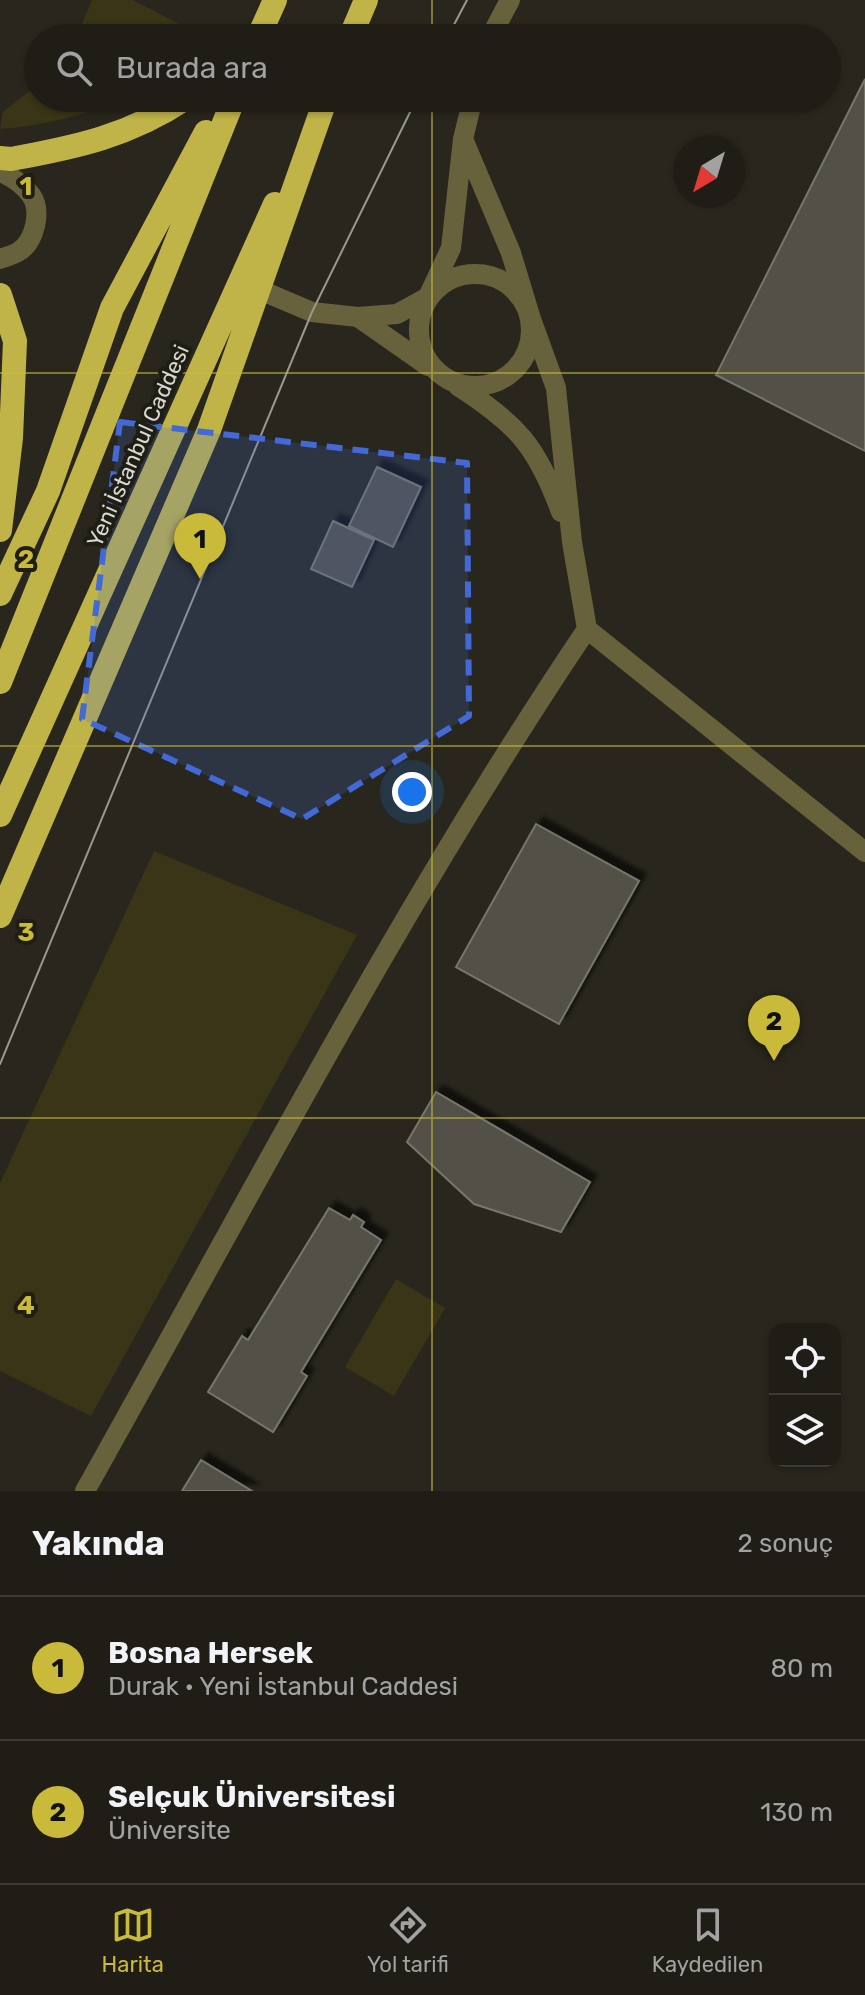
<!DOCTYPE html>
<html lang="tr">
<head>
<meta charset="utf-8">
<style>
	body { margin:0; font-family:Rubik,sans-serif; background:#2c2a23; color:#f1f3f6 }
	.controls { position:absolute; right:24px; bottom:24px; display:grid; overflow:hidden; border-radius:16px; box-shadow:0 2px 6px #0004 }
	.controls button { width:72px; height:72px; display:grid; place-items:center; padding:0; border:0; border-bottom:2px solid #3c3b35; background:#1f1d16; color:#f1f3f6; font:40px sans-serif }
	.compass { position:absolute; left:673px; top:136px; width:72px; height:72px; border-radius:50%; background:#1f1d16; box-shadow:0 2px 6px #0004; rotate:218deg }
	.you { position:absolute; left:412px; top:792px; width:28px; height:28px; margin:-20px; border:6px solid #fff; border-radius:50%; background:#1a73e8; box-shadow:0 0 0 12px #1a73e833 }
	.badge { display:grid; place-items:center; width:52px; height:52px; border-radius:50%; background:#caba3a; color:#111; font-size:26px; font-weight:700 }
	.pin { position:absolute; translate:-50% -66px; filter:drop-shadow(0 2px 4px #0008) }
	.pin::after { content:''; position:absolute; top:42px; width:28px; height:24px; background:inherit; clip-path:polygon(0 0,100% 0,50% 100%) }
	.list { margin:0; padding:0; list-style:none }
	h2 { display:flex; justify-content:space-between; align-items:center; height:104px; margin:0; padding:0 32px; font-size:34px }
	h2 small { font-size:26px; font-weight:400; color:#a1a2a1 }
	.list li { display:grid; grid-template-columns:52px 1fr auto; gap:24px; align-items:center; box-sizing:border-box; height:144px; padding:0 32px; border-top:2px solid #3c3b35 }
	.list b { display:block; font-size:30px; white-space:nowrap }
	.list p { margin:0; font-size:26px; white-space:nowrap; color:#a1a2a1 }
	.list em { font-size:26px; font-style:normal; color:#a1a2a1 }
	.icon { flex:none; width:44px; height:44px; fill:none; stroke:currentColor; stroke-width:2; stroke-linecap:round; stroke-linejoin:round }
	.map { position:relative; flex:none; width:865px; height:1491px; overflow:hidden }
	.search { position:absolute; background:#1f1d16; box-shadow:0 2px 6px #0004; left:24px; right:24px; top:24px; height:88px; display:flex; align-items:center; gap:20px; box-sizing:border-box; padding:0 28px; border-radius:44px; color:#a1a2a1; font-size:30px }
	.sheet { height:392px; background:#1f1d16 }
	nav { display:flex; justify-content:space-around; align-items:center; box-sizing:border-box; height:112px; border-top:2px solid #3c3b35; background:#1f1d16; font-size:22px; color:#a1a2a1 }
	nav a { display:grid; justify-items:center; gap:4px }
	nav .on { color:#caba3a }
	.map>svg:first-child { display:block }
	.green { fill:#393516 }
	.building { fill:#535146; stroke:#77766a; stroke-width:2; filter:url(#shadow) }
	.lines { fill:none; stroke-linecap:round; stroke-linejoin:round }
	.minor { stroke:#67623b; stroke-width:20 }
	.highway { stroke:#c0b348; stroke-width:24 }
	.tram { stroke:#99988f; stroke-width:2 }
	.marked { fill:#4269d6; fill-opacity:0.2; stroke:#4269d6; stroke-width:6; stroke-dasharray:16 10; stroke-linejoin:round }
	.grid { fill:none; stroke:#caba3a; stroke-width:2; stroke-opacity:0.55 }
	.labels { text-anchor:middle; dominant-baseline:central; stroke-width:8; stroke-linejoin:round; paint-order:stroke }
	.street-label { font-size:22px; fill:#d8d7d0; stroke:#1f1e14 }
	.grid-label { font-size:26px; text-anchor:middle; font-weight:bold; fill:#caba3a; stroke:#1f1e14; stroke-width:8; stroke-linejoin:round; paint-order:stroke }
</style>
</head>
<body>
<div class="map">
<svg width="865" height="1491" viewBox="0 0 865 1491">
	<defs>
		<filter id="shadow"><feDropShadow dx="7" dy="-7" stdDeviation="2" flood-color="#0009"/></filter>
	</defs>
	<rect width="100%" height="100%" fill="#29271d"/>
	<path class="green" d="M92,0h41l73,38h-130z
		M32,89l6,3v6h88c-41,17 -82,28 -126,31l3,-17z
		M154,851l203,84 -266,481 -91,-45v-188z
		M396,1279l49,29 -51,88 -49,-29z"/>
	<path class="building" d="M865,79v372l-149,-76z
		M377,467l44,20 -28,60 -44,-21z
		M333,521l41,19 -22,47 -41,-18z
		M536,824l103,57 -80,143 -103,-57z
		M436,1092l154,90 -29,50 -87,-28 -67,-62z
		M329,1208l21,12 3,-5 11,7 -3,5 20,13 -80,132 6,4 -34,56 -65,-40 34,-56 6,4z
		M201,1460l51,31h-70z"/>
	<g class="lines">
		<path class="minor" d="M490,38l20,-38
			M0,172c13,5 22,11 31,23 11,16 4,47 -13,57 -5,3 -13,5 -18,7
			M419 330a56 56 0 1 1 112 0a56 56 0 1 1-112 0Z
			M260,290l52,22 46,5 39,-3 31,-17 23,-49 12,-109 10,-41
			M358,317l70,49
			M458,386c59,38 79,60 103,126
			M587,629l278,223
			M85,1491c163,-290 316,-586 502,-862l-15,-87 -16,-154 -25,-69 -20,-66 -48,-114"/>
		<path class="highway" d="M258,38l17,-38
			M350,38l16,-38
			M0,158l11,1c66,-12 118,-23 175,-61
			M0,295l15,46 -4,97 -11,92
			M0,594l48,-103 64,-183 94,-176
			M0,682l234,-584
			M0,815l275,-611
			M0,916l209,-486 117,-332"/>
		<path class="tram" d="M447,38l20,-38
			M0,1064l312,-752 105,-214"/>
	</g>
	<path class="marked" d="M120,422l347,41 2,253 -167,103 -220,-100z"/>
	<path class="grid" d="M432,0v38M432,98v1393M0,373h865M0,746h865M0,1118h865"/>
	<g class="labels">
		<g class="street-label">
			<text transform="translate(138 446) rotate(-66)">Yeni İstanbul Caddesi</text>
		</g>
	</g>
	<g class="grid-label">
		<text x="26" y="195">1</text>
		<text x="26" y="568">2</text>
		<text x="26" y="941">3</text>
		<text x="26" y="1314">4</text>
	</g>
</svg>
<div class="controls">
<button><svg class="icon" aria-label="locate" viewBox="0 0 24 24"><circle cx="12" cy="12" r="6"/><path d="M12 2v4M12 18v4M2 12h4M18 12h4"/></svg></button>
<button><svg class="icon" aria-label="layers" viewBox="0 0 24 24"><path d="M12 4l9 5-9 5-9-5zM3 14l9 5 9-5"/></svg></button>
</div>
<svg class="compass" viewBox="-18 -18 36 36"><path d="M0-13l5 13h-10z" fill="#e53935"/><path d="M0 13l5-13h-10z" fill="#a1a2a1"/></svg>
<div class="you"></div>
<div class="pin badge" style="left:200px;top:579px">1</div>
<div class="pin badge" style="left:774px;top:1061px">2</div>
<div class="search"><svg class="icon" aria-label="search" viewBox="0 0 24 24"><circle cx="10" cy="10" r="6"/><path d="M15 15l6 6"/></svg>Burada ara</div>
</div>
<section class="sheet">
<h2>Yakında<small>2 sonuç</small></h2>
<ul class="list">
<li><span class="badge">1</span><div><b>Bosna Hersek</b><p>Durak · Yeni İstanbul Caddesi</p></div><em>80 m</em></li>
<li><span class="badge">2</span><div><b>Selçuk Üniversitesi</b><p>Üniversite</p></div><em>130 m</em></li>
</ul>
</section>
<nav>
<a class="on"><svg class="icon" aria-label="map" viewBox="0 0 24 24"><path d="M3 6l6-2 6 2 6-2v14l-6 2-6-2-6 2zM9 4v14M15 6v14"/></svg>Harita</a>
<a><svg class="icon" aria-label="directions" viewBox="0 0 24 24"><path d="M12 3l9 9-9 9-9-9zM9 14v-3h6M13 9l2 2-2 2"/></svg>Yol tarifi</a>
<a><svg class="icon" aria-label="saved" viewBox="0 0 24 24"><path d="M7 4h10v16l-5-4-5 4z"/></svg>Kaydedilen</a>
</nav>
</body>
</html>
